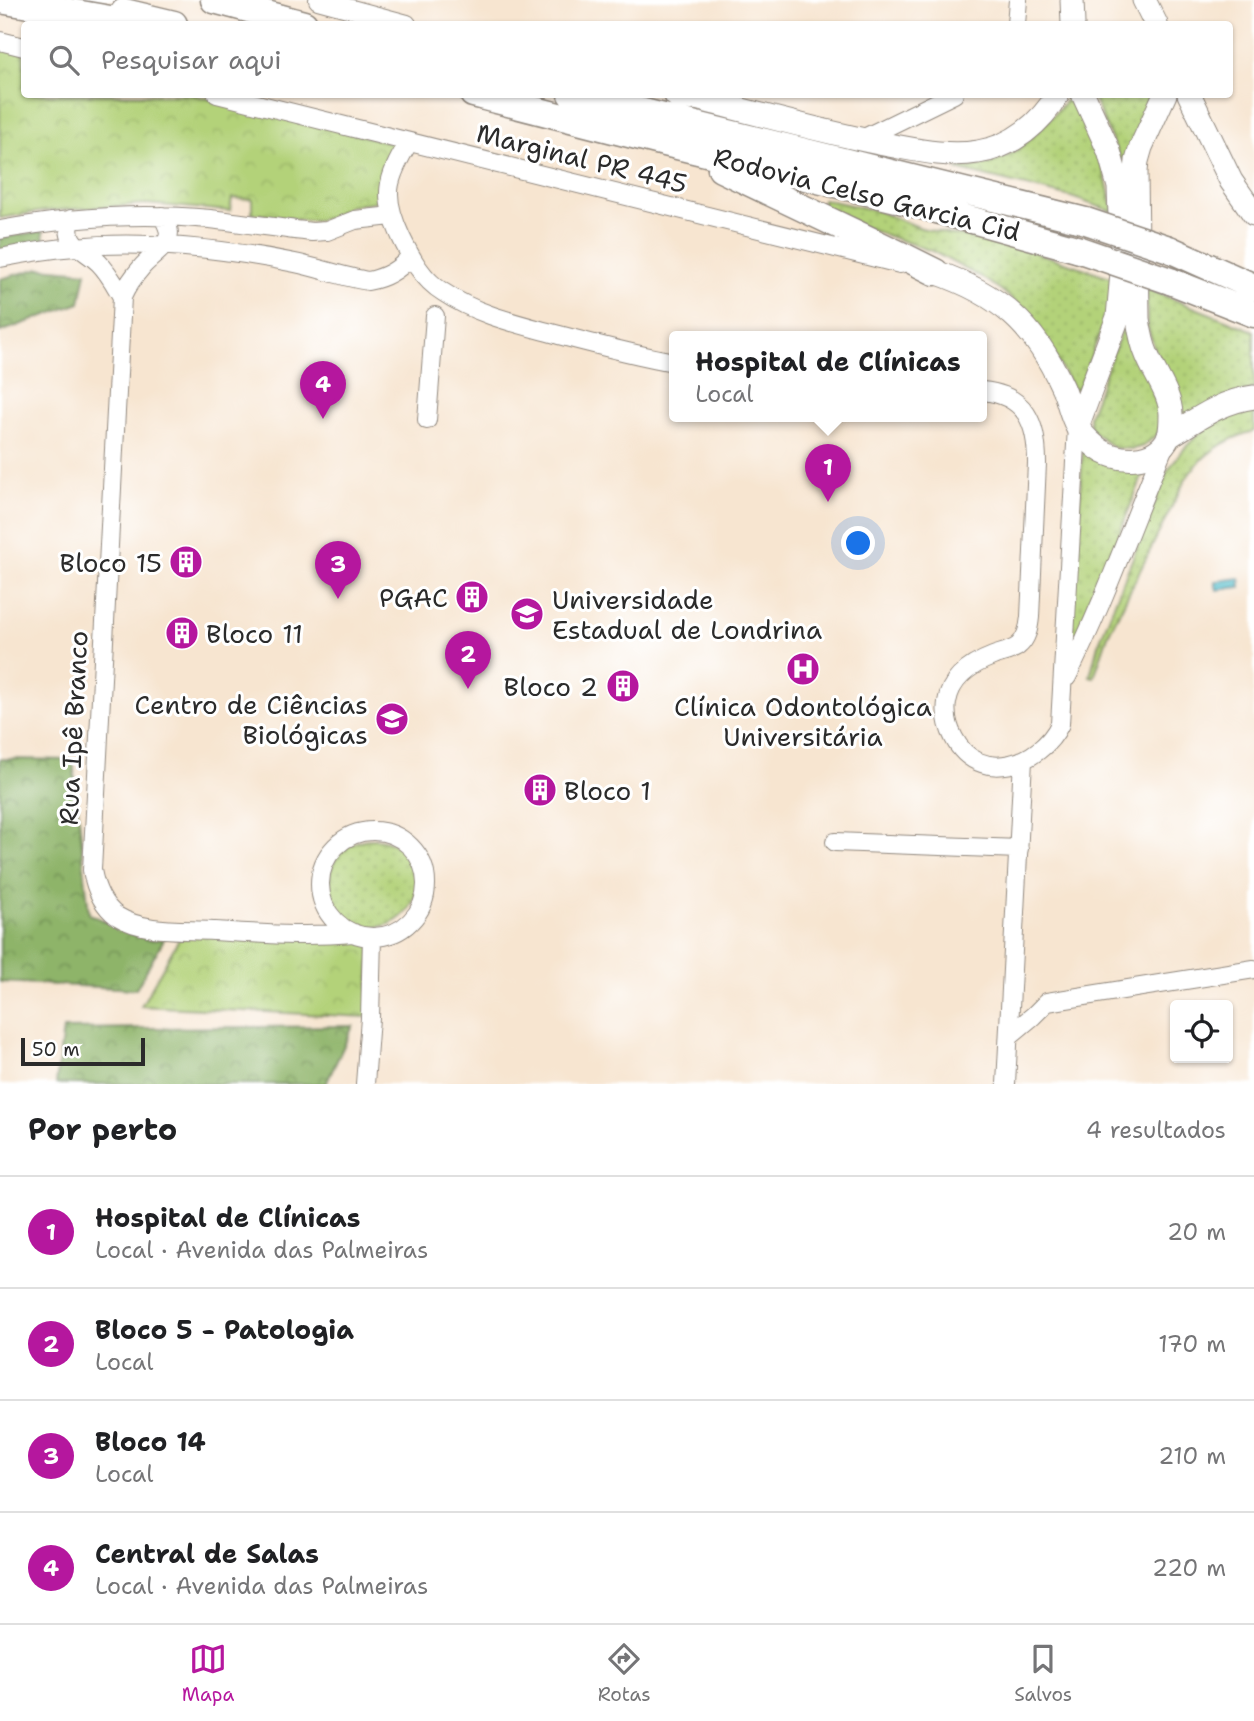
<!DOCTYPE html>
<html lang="pt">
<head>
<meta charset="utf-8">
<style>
	body { margin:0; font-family:"Shantell Sans",sans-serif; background:#f2f2f2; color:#202124 }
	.controls { position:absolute; right:21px; bottom:21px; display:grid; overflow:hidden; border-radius:7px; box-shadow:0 2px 5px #0004 }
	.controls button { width:63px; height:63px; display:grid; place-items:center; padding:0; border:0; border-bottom:2px solid #e0e0e0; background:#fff; color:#202124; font:35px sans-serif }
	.scale { position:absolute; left:21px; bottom:18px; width:124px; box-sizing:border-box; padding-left:7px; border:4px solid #2b2b2b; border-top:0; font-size:19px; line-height:24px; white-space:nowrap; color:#2b2b2b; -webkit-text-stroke:5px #fff; paint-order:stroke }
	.you { position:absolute; left:859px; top:544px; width:24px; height:24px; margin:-18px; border:5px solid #fff; border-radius:50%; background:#1a73e8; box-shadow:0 0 0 10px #1a73e833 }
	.badge { display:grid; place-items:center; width:46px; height:46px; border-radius:50%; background:#b5179e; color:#fff; font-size:23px; font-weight:700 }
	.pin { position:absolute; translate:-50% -58px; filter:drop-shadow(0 2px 4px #0008) }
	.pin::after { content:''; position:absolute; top:37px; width:24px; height:21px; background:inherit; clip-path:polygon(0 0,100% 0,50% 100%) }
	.popup { position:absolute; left:669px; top:331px; width:318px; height:91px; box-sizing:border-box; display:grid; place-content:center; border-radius:7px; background:#fff; filter:drop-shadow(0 2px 5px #0005); font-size:23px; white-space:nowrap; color:#757577 }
	.popup b { font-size:26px; color:#202124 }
	.popup::after { content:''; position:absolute; left:50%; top:100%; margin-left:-14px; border:14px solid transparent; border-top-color:#fff }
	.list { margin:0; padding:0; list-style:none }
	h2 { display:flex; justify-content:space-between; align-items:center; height:91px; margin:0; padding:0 28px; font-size:30px }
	h2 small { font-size:23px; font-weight:400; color:#757577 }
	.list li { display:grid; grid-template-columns:46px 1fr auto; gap:21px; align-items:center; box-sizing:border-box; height:112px; padding:0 28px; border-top:2px solid #e0e0e0 }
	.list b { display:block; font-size:26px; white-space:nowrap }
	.list p { margin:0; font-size:23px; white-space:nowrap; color:#757577 }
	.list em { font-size:23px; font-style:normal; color:#757577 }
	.icon { flex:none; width:38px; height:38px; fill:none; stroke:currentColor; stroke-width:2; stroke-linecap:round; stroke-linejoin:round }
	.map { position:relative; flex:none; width:1254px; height:1084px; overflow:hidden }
	.search { position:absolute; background:#fff; box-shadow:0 2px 5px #0004; left:21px; right:21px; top:21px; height:77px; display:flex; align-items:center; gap:18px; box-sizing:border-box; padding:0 24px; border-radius:7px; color:#757577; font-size:26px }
	.sheet { height:539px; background:#fff }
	nav { display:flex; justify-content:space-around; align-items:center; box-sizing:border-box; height:98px; border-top:2px solid #e0e0e0; background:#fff; font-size:19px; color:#757577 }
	nav a { display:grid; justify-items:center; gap:4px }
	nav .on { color:#b5179e }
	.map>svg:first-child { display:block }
	.grass { fill:url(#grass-dots); stroke:#6f7e52; stroke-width:2 }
	.forest { fill:url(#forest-crowns); stroke:#5c704a; stroke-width:2 }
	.park { fill:url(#park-crowns); stroke:#6f7e52; stroke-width:2 }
	.water { fill:#4cb9c7; stroke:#3c7279; stroke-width:2 }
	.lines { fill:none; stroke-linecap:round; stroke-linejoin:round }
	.minor-casing { stroke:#91887e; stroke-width:20 }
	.major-casing { stroke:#91887e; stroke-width:25 }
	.highway-casing { stroke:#91887e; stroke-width:29 }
	.minor { stroke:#fff; stroke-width:18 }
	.major { stroke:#fff; stroke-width:23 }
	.highway { stroke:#fff; stroke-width:26 }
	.highway-bridge-casing { stroke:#91887e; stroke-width:29; stroke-linecap:butt }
	.highway-bridge { stroke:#fff; stroke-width:26 }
	.labels { text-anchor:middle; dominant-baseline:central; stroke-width:6; stroke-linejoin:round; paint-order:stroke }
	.street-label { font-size:26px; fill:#2b2b2b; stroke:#fff }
	.poi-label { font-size:26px; fill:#2b2b2b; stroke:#fff; text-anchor:end }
</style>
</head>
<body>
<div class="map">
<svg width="1254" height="1084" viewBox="0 0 1254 1084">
	<defs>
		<pattern id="grass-dots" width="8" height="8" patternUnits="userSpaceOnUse" patternTransform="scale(1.75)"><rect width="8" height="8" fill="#b3d279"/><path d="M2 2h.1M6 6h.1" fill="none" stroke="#9ab469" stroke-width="1.8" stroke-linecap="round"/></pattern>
		<pattern id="forest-crowns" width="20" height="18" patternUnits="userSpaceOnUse" patternTransform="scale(1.75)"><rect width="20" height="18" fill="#8eb469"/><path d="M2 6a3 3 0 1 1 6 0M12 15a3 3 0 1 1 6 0" fill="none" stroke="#749357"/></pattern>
		<pattern id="park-crowns" width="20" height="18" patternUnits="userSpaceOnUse" patternTransform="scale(1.75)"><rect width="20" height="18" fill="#b3d279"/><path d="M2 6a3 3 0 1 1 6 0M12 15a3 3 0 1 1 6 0" fill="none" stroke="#9ab469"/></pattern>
	</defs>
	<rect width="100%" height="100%" fill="#fff"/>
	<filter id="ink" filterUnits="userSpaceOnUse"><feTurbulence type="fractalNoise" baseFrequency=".0143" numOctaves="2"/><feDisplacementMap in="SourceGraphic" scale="14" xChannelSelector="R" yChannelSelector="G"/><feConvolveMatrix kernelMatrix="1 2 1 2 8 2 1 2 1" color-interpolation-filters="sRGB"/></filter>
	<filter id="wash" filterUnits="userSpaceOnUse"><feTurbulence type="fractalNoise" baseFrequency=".00686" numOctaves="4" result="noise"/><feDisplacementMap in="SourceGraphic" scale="28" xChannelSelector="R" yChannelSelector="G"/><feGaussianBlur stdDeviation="1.57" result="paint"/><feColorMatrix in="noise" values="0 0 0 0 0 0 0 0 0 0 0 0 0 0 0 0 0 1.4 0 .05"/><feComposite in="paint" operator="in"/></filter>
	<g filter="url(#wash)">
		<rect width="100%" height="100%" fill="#f7e5d0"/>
		<path class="grass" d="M1069,95h5l18,31 22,86 -43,-15 -115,-28c10,-2 22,-2 33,-5 33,-10 55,-39 77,-63z
			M1092,95h66l-30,81z
			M823,199l54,12 44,17 26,6 35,5 34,7 97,32 -1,23 -33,87 -5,2 -41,-71 -14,-14 -18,-15 -17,-11 -52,-28 -64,-22 -46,-23z
			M1147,289l107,42v57l-71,30 -25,-59 -11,-34z
			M1126,319l37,98 -5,17 -15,12 -10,3 -19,-1 -20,-16 -4,-7 -1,-9z
			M1254,409v22c-29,8 -53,24 -69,49l-77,155 -14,42 -4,-1 8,-31 69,-173c20,-32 48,-57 87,-63z
			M1083,451l65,11 -71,177 -7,5z
			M329 883a44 44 0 1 1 88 0a44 44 0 1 1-88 0Z"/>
		<path class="forest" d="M43,231l1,11 -44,10v-14z
			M40,268l46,4 -6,31 -80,29v-53z
			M0,759l73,1 16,154 59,26 16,-1 -28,50 -136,-7z
			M353,1026l-27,58h-270l7,-55z"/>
		<path class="park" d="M0,47l24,6v41l169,1 203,49c-9,19 -17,36 -18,57l-29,5 -17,11 -14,3 -11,1 -55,-8v-14l-20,-1 -2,13 -84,-7 -101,7 -45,7z
			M184,930l187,11 -4,76 -226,-11z"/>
		<path class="water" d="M1240,578l1,9 -24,3 -2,-9z"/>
	</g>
	<g filter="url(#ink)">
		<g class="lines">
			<defs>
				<path id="minor" d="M318,0l89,24
					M1016,24l2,-24
					M0,41l24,6
					M217,94l683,170
					M860,140l94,-46
					M409,142c-23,38 -27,54 -8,95 10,21 22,43 42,55 34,23 76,32 116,43 38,10 76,20 115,27
					M162,216c4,7 9,14 6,22 -4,12 -19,20 -27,30 -8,9 -14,18 -19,29l-30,573c3,17 10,35 25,46 27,17 66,13 96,15 47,3 93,6 141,2
					M71,219c-8,26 13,29 28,44 10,10 16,22 23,34
					M0,230c70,-13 139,-18 210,-11 34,4 68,9 102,13l15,-1 28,-11 37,-4
					M0,258c25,-5 49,-9 75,-11 69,-7 152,2 220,16 24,5 48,14 73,18 17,-3 31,-11 42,-24
					M982,391c44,4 55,32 55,72l-7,154c-1,10 -3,22 -12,29 -6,5 -17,7 -25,10 -21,8 -42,21 -46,46 -2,14 1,25 7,36 25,48 87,27 106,-14l17,-297
					M427,420l8,-104
					M1067,677c38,-76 66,-157 99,-235
					M320 884a53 53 0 1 1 106 0a53 53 0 1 1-106 0Z
					M835,842l184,7
					M1009,1036l24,-20 14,-14 207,-33
					M365,1084l5,-66 2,-81
					M1006,1084l17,-324"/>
				<path id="major" d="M1072,0l1,24
					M1144,0l12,24
					M1189,94l42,87 23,33
					M692,97c67,17 134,36 202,49 27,5 56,11 84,6 34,-5 63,-29 80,-58
					M935,272c64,22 99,52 127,114 6,12 8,28 15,40 4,7 12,15 18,20 20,18 62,18 74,-10 2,-7 2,-15 2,-22 -1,-21 -16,-39 -24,-59 -5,-11 -7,-23 -9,-36l-2,-147 1,-11 4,-14 24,-53
					M1077,427l41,-110 4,-44 -3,-86 -10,-36 -26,-57
					M1168,437c28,-17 53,-36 86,-40"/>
				<path id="highway" d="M0,0l139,24
					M214,0l90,24
					M124,12l50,12
					M473,94l183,47 241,58 183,51
					M571,94l515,127
					M677,94l15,3
					M721,169l178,85 36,18
					M1169,249l85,38
					M1170,281l84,33"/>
			</defs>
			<use href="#minor" class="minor-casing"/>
			<use href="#major" class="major-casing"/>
			<use href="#highway" class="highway-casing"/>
			<use href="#minor" class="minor"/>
			<use href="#major" class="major"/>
			<use href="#highway" class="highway"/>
			<defs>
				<path id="highway-bridge" d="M1086,221l83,28
					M1080,250l90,31"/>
			</defs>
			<use href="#highway-bridge" class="highway-bridge-casing"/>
			<use href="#highway-bridge" class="highway-bridge"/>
		</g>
	</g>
	<defs>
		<symbol id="building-disc" viewBox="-11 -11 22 22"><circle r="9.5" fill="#b5179e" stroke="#fff"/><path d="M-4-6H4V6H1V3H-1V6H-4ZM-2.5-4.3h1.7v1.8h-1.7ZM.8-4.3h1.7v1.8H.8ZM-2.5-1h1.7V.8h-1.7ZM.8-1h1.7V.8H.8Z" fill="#fff"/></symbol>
		<symbol id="university-disc" viewBox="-11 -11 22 22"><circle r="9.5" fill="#b5179e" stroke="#fff"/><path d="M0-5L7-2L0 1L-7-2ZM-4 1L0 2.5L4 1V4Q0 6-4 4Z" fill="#fff"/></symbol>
		<symbol id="hospital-disc" viewBox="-11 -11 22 22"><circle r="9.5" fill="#b5179e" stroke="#fff"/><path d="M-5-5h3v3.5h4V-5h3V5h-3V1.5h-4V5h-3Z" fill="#fff"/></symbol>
	</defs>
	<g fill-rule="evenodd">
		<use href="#building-disc" x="167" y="543" width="38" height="38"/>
		<use href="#building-disc" x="453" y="578" width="38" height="38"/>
		<use href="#university-disc" x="508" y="595" width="38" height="38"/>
		<use href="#building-disc" x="163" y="614" width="38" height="38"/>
		<use href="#hospital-disc" x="784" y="650" width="38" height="38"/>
		<use href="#building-disc" x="604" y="667" width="38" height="38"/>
		<use href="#university-disc" x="373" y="700" width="38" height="38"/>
		<use href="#building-disc" x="521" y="771" width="38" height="38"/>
	</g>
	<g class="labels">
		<g class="street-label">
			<text transform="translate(582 158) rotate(14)">Marginal PR 445</text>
			<text transform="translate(867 194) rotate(14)">Rodovia Celso Garcia Cid</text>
			<text transform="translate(73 728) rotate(-87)">Rua Ipê Branco</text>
		</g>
		<g class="poi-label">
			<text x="162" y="562">Bloco 15</text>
			<text x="448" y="597">PGAC</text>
			<text x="552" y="599" text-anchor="start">Universidade<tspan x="552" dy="30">Estadual de Londrina</tspan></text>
			<text x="206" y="633" text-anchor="start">Bloco 11</text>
			<text x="598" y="686">Bloco 2</text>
			<text x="368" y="704">Centro de Ciências<tspan x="368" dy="30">Biológicas</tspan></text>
			<text x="803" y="706" text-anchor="middle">Clínica Odontológica<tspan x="803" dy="30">Universitária</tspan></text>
			<text x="564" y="790" text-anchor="start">Bloco 1</text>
		</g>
	</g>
</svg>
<div class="controls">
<button><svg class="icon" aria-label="locate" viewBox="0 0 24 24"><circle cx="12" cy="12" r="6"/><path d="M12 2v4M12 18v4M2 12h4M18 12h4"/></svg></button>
</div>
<div class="scale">50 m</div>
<div class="you"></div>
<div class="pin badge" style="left:828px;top:502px">1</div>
<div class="popup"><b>Hospital de Clínicas</b>Local</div>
<div class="pin badge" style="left:468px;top:689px">2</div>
<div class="pin badge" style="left:338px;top:599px">3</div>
<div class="pin badge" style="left:323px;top:419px">4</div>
<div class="search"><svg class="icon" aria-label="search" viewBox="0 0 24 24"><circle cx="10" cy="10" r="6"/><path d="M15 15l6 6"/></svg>Pesquisar aqui</div>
</div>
<section class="sheet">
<h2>Por perto<small>4 resultados</small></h2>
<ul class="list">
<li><span class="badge">1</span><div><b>Hospital de Clínicas</b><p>Local · Avenida das Palmeiras</p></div><em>20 m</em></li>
<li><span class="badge">2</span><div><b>Bloco 5 - Patologia</b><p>Local</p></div><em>170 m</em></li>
<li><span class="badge">3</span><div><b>Bloco 14</b><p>Local</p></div><em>210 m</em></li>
<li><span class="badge">4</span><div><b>Central de Salas</b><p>Local · Avenida das Palmeiras</p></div><em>220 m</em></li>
</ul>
</section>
<nav>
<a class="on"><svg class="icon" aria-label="map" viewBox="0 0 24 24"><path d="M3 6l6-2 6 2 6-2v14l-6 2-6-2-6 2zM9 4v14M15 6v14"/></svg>Mapa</a>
<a><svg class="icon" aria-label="directions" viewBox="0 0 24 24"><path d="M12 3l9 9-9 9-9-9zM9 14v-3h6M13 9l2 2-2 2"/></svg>Rotas</a>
<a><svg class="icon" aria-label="saved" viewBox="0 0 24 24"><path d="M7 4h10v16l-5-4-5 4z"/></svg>Salvos</a>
</nav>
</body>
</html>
